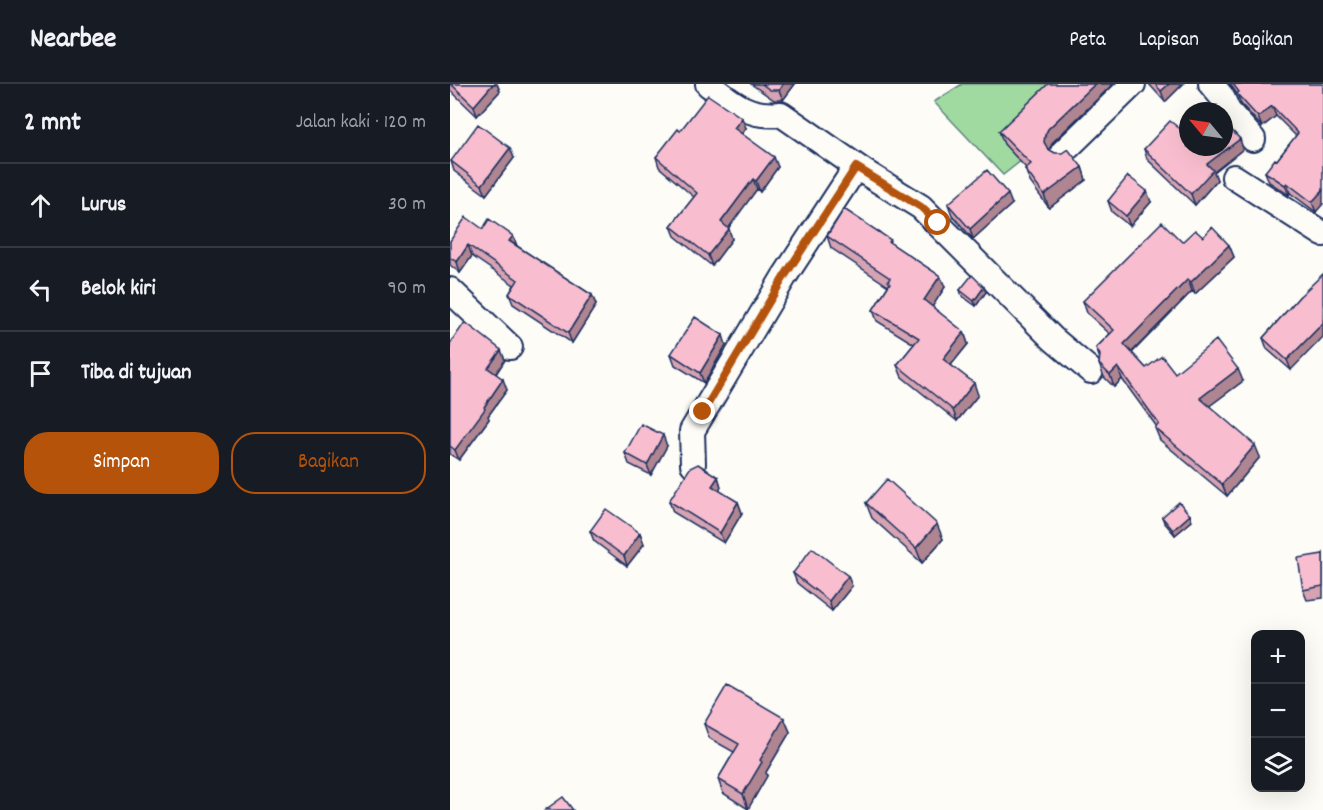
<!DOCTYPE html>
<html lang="id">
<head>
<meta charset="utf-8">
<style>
	body { margin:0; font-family:Dekko,sans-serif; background:#20242c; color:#f1f3f6 }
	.controls { position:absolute; right:18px; bottom:18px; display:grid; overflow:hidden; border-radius:12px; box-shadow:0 6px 24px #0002 }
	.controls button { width:54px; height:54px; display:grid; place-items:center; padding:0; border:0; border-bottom:2px solid #363941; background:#171b24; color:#f1f3f6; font:30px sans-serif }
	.compass { position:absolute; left:729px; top:18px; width:54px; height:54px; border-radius:50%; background:#171b24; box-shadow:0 6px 24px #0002; rotate:299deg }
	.stop { position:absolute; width:18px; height:18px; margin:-14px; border:4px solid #b45309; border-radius:50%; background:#fff }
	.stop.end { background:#b45309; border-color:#fff; box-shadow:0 2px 6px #0008 }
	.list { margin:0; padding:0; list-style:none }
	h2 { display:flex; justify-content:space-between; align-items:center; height:78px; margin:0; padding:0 24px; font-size:26px }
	h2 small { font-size:20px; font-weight:400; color:#9ea1a6 }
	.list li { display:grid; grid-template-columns:39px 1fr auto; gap:18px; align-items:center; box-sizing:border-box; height:84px; padding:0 24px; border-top:2px solid #363941 }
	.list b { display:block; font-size:22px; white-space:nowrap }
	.list em { font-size:20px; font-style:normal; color:#9ea1a6 }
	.actions { display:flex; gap:12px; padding:18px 24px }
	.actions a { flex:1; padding:14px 0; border:2px solid #b45309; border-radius:24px; text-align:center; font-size:21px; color:#b45309 }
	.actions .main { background:#b45309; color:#fff }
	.icon { flex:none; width:33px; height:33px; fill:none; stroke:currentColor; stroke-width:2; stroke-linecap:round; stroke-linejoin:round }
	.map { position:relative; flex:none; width:873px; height:726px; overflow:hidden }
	header { display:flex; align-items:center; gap:36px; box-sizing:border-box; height:84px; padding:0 30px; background:#171b24; border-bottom:2px solid #363941 }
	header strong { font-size:28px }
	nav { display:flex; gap:33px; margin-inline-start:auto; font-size:21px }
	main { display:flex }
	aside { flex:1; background:#171b24 }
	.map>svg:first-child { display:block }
	.park { fill:#a0daa0; stroke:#5e847f; stroke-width:1.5 }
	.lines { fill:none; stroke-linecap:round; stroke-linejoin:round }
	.minor-casing { stroke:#1b2f5e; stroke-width:28 }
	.minor { stroke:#fdfcf7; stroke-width:24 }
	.wall { fill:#d5a3b2; stroke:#1b2f5e; stroke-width:1.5 }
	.shaded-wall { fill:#ae8591; stroke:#1b2f5e; stroke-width:1.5 }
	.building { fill:#f8becf; stroke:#1b2f5e; stroke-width:1.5 }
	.route { stroke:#b45309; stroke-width:8 }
</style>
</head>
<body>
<header>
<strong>Nearbee</strong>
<nav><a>Peta</a><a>Lapisan</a><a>Bagikan</a></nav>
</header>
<main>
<aside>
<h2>2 mnt<small>Jalan kaki · 120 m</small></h2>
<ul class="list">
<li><svg class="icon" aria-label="ahead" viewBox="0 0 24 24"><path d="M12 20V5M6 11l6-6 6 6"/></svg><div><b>Lurus</b></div><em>30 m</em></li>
<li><svg class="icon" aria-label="left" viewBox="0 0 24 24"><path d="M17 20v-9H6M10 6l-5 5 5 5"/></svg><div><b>Belok kiri</b></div><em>90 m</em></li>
<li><svg class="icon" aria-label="arrive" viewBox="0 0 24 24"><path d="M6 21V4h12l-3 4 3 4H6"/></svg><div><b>Tiba di tujuan</b></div></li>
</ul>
<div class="actions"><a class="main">Simpan</a><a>Bagikan</a></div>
</aside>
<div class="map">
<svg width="873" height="726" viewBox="0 0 873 726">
	<rect width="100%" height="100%" fill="#fdfcf7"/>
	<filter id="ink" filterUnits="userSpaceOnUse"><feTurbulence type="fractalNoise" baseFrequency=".0167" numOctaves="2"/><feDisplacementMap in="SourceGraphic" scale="12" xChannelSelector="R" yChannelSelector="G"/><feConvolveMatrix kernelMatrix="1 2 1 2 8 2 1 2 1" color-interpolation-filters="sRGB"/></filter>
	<g filter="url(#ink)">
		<path class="park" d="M512,0h168l-38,43 -13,-12 -76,60 -69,-73z"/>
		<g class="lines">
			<defs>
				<path id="minor" d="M258,0c24,19 41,34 73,30l85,59 55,34 132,132 38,32
					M761,0l11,13 6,14 25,28
					M613,68l70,-68
					M784,93l89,57
					M0,206l60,57
					M243,380l-1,-33 92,-154 72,-110"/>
			</defs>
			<use href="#minor" class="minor-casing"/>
			<use href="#minor" class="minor"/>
		</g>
		<path class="wall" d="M0,0h47l3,7 -23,25 -27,-26z
			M301,0h44l-12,16h-9z
			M699,0h34l-18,18z
			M780,0h93l-7,128 -26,-19 -1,2 -20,-13 -4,-10 12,-12 19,-24 -20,-20 -14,11 -21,-23 -4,-10z
			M296,44l-4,6 36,33 -18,25 -3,-3 -29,39 4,11 -20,27 -37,-30 -4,-10 23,-29 -35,-30 -3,-10 24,-26z
			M549,47l54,11 -4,8 33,17 4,13 -37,28 -19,-26 -5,-13 1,-1 -22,-24z
			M738,63l55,2 -29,23 3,8 -22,25 -48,-46 -3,-10z
			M64,74l-28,37 -32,-24 -3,-10z
			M658,117l43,1 -21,24 -18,-14z
			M498,120h64l-39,35 -21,-24z
			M33,145l30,7 4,10 75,49 4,10 -24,38 -59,-39 -4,-10 5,-9 -42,-29 -12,17 -10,-8v-24z
			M377,152l65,8 48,32 5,11 -13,20 32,25 4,12 -17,21 27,30 -21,26 -55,-44 -5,-12 17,-21 -37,-23 -4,-11 15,-24 -57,-38z
			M753,153l26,8 5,12 -39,37 -3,-3 -60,62 14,15 29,5 68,8 -34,25 51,51 -33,39 -67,-56 -5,-12 2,-1 -35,-48 -8,8 -10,-10 -5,-13 1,-5 -4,-11 14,-14 -23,-21 -4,-12z
			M534,203l2,5 -10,14 -14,-10 -2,-6z
			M849,213l-8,73 -24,-21 -4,-11z
			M0,260l55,16 -9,14 11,16 -19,26 1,3 -30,41 -9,-6z
			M276,261l-22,38 -29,-18 -4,-11z
			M217,362l-16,29 -22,-11 -4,-11z
			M268,393l3,10 -2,4 19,11 4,11 -18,30 -51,-31 -4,-11z
			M416,419l77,36 -21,24 -50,-45z
			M740,431l2,6 -17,14 -11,-13 -2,-5z
			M140,447l50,2 4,11 -17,22 -33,-25z
			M873,470v44l-16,2 -4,-10z
			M343,489l59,13 -20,25 -35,-28z
			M334,634l6,14 -24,40 1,4 -19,33 -25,-16 -5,-14 16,-27 -25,-14 -5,-14z"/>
		<path class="shaded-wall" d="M43,0h4l3,7 -23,25 -3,-10z
			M333,0h12l-12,16 -4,-10z
			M645,0h18l-60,58 -3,6 -1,7 -5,-13 1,-7 3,-6z
			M719,0h14l-18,18 -4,-11z
			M822,22l4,10 -14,11 -4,-10z
			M292,34l4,10 -8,11 -4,-11z
			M790,55l3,10 -29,23 3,8 -22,25 -4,-11 16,-30z
			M60,64l4,10 -28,37 -4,-10z
			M324,73l4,10 -18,25 -4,-11z
			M632,83l4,13 -37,28 -5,-13z
			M303,95l4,10 -32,44 -4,-11z
			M837,99l3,10 -1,2 -4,-10z
			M873,106v14l-7,8 -4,-10z
			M697,107l4,11 -21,24 -4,-10z
			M558,110l4,10 -39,35 -3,-10z
			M279,145l3,10 -20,27 -4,-11z
			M63,152l4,10 -8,-5z
			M18,161l4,11 -12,17 -3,-11z
			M779,161l5,12 -39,37 -4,-12z
			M490,192l5,11 -16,25 -5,-12z
			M738,195l4,12 -64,65 -4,-12z
			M534,203l2,5 -10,14 -2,-5z
			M142,211l4,10 -24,38 -4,-10z
			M873,239v14l-32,33 -4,-10z
			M514,248l4,12 -21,26 -4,-11z
			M273,251l3,10 -22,38 -4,-10z
			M51,266l4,10 -13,19 -4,-11z
			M668,283l4,12 -8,8 -4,-12z
			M788,285l5,12 -39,29 -4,-12z
			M53,295l4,11 -19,26 1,3 -30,41 -4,-10z
			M524,299l4,12 -21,26 -4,-11z
			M213,351l4,11 -16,29 -4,-10z
			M805,361l5,12 -33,39 -5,-12z
			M268,393l3,10 -5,10 -4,-11z
			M288,418l4,11 -18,30 -4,-10z
			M740,431l2,6 -17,14 -2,-5z
			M487,440l6,15 -21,24 -6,-15z
			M190,449l4,11 -17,22 -3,-10z
			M398,492l4,10 -20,25 -3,-10z
			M334,634l6,14 -24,40 1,4 -19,33 -5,-15 17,-34z"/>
		<path class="building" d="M1,0h42l-19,22z
			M312,0h21l-4,6h-9z
			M598,0h47l-47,45 -3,6 -1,7 4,7 7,4h7l6,-4 14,18 -38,28 -19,-26 6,-5 -32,-33z
			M705,0h14l-8,7z
			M783,0h90v106l-11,12 -25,-19 -2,2 -20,-13 10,-13 2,1 21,-27 -26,-27 -14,11 -21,-23 2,-2z
			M258,11l34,23 -8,10 40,29 -18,24 -3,-2 -32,43 8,7 -21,26 -37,-29 26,-33 -41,-36 22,-28 2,2z
			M720,37l18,14v12h36v-25l16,17 -33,25 6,6 -22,24 -47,-45z
			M28,40l32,24 -28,37 -31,-24z
			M537,86l21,24 -38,35 -22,-25z
			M678,92l19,15 -21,25 -18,-15z
			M394,125l47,31 -2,2 51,34 -16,24 40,32 -21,27 31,24 -21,27 -56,-45 22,-27 -46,-28 17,-27 -2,-2 2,-3 -63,-42z
			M16,133l17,12 6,-10 24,17 -4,5 83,54 -24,38 -59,-39 9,-14 -50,-35 -11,17 -7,-4v-17z
			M712,138l20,20 13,-12 8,7 9,-10 17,18 -38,37 -3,-3 -64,65 22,24 16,-12 13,17 41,-33 22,29 -38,29 55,47 -33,39 -67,-56 4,-4 -41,-57 -8,8 -11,-11 1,-9 -4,-7 18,-18 -31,-29z
			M873,190v49l-36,37 -24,-22 36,-41z
			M522,191l12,12 -10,14 -14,-11z
			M245,233l28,18 -23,38 -29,-19z
			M15,238l36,28 -13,18 15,11 -19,28 1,2 -30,41 -5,-4v-102z
			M191,340l22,11 -16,30 -22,-12z
			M248,380l20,13 -6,9 26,16 -18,31 -51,-32 21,-33z
			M437,395l50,45 -21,24 -50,-45z
			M729,418l11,13 -17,15 -11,-13z
			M156,425l34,24 -16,23 -34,-25z
			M362,464l36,28 -19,25 -36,-28z
			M873,470v32l-20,4 -5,-32z
			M277,601l57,33 -24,42 2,2 -19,32 -25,-15 21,-35 -35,-20z
			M113,713l10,13h-28z"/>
	</g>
	<g class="lines" filter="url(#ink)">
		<path class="route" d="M253,328l81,-135 72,-110 65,40 17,16"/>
	</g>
</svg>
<div class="controls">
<button>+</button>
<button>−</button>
<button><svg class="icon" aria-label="layers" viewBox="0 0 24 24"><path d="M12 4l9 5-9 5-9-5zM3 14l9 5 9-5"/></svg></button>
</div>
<svg class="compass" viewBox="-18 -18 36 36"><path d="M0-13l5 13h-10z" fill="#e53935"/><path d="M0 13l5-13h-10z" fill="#9ea1a6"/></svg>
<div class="stop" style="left:488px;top:139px"></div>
<div class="stop end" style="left:253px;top:328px"></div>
</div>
</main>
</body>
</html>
